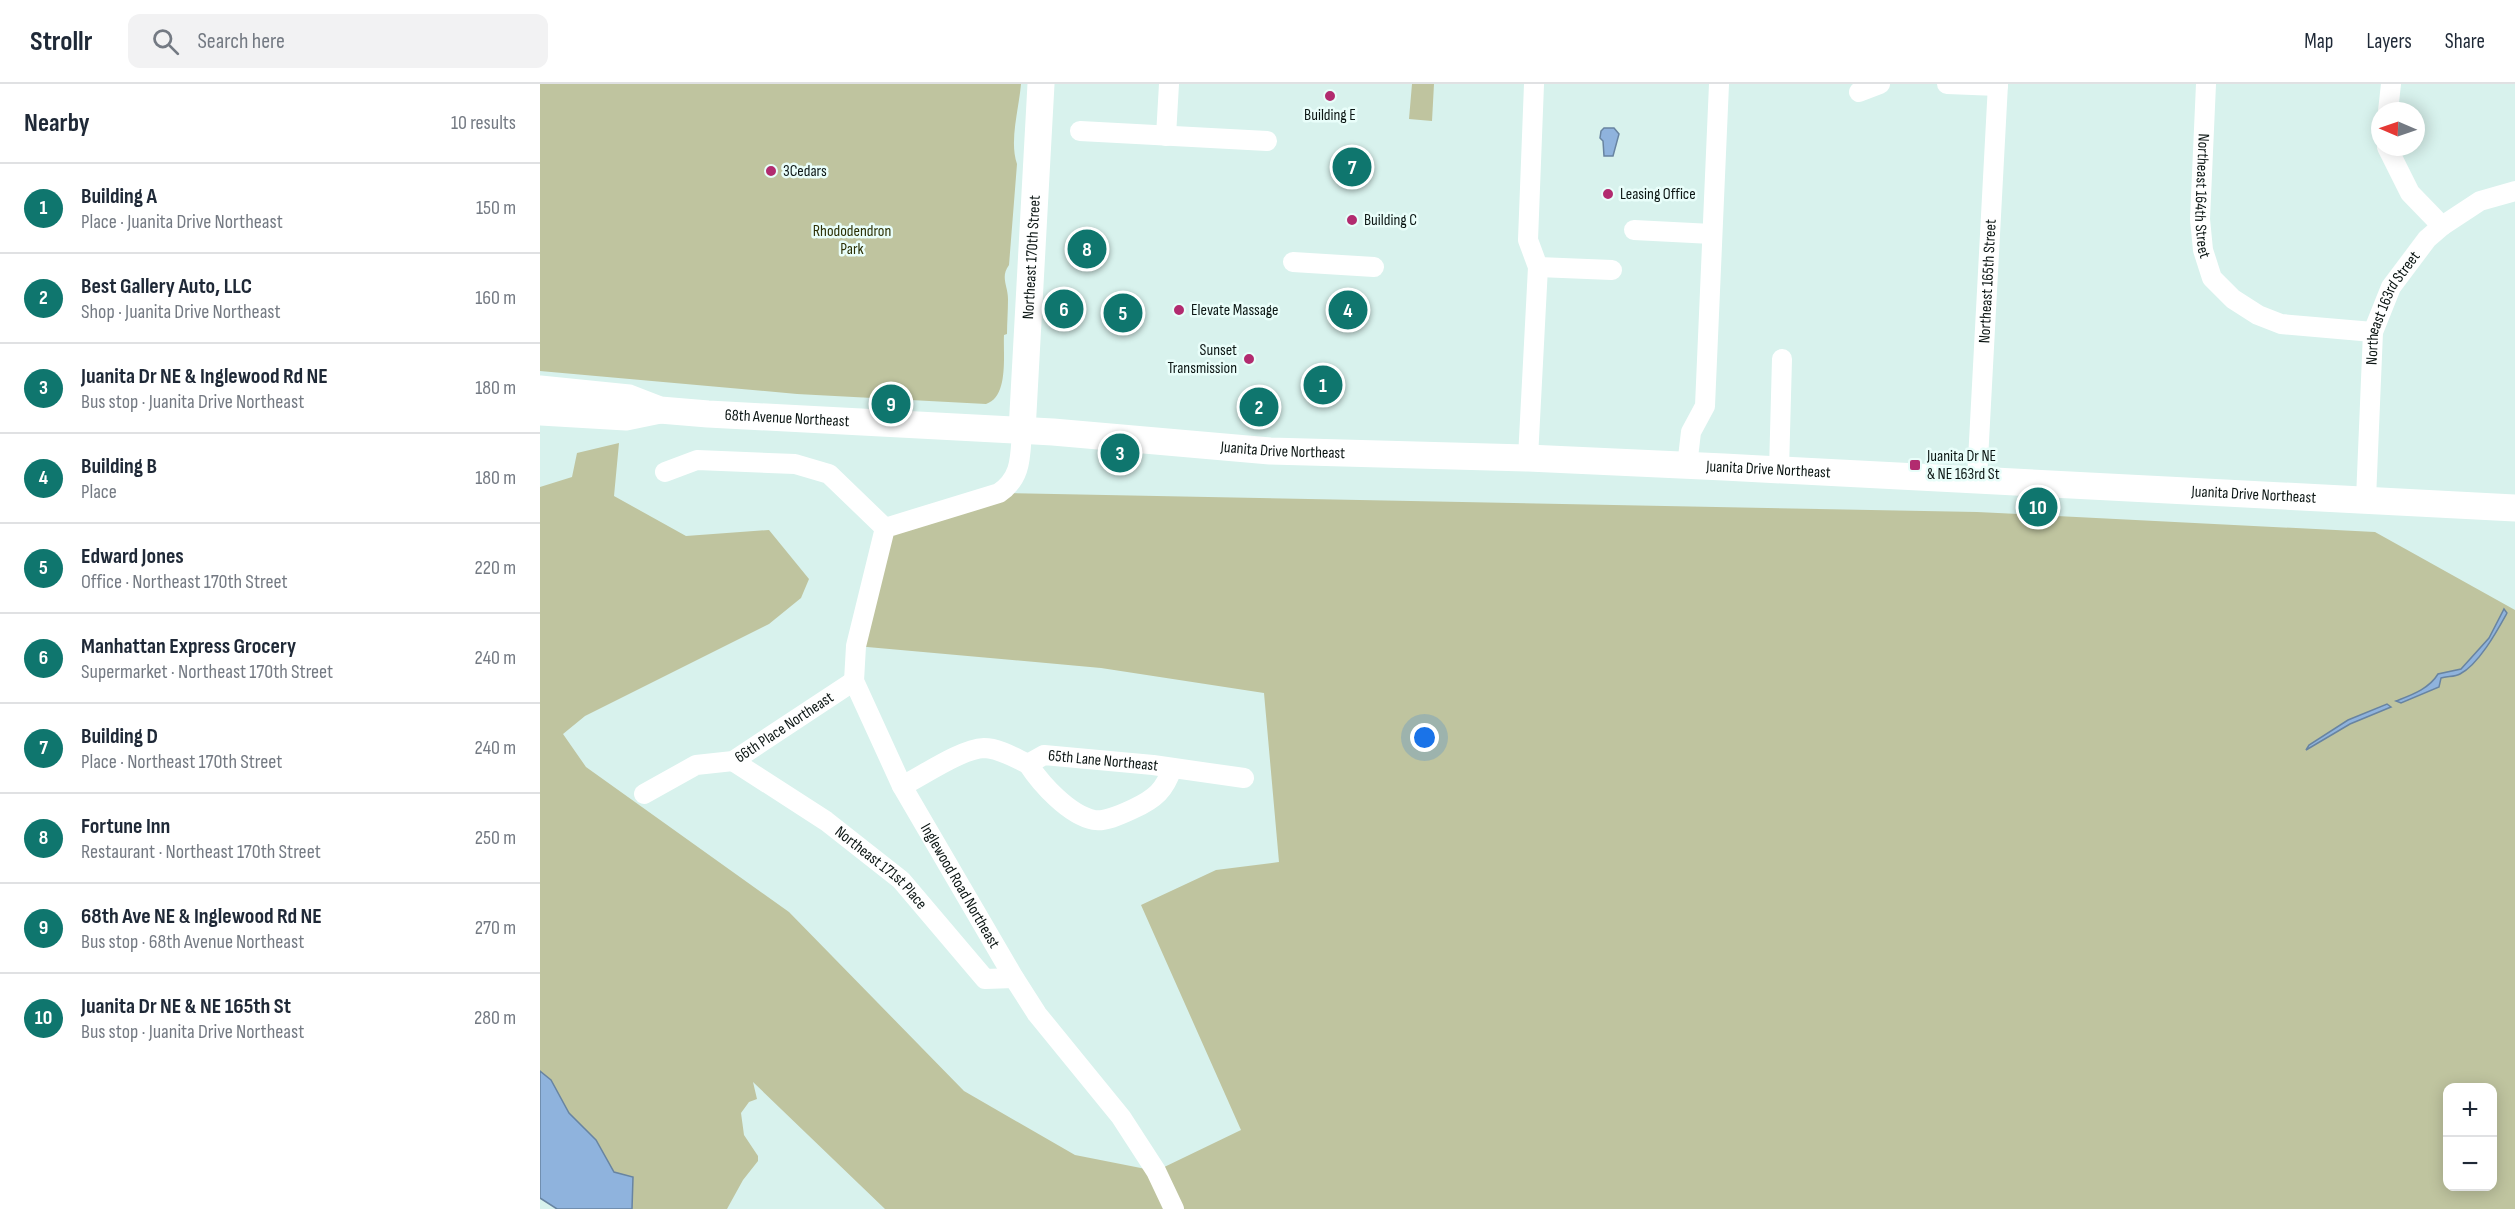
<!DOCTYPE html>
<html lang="en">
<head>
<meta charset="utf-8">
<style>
	body { margin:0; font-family:"Sofia Sans Condensed",sans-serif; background:#f2f2f3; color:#1f2937 }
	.controls { position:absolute; right:18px; bottom:18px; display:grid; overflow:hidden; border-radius:12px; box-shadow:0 3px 15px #0003 }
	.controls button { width:54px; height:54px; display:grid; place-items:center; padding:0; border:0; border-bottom:2px solid #e0e1e3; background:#fff; color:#1f2937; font:30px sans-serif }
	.compass { position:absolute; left:1831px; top:18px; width:54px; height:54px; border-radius:50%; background:#fff; box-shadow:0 3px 15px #0003; rotate:272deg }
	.you { position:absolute; left:885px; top:654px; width:21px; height:21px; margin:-15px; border:4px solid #fff; border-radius:50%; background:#1a73e8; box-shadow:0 0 0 9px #1a73e833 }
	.badge { display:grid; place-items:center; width:39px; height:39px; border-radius:50%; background:#0f766e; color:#fff; font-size:20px; font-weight:700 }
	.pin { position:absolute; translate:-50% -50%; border:3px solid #fff; box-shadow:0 2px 6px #0006 }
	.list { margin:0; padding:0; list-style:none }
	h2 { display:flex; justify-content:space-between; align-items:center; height:78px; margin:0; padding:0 24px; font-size:26px }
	h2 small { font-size:20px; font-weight:400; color:#747a83 }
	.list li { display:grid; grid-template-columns:39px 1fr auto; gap:18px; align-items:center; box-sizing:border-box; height:90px; padding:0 24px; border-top:2px solid #e0e1e3 }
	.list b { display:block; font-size:22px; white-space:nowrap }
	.list p { margin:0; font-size:20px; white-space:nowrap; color:#747a83 }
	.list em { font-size:20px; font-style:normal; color:#747a83 }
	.icon { flex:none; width:33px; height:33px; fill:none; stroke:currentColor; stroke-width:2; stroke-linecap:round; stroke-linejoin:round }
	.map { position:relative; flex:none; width:1975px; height:1125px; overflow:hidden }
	header { display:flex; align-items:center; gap:36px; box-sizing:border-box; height:84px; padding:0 30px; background:#fff; border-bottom:2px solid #e0e1e3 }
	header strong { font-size:28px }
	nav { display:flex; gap:33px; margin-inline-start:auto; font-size:21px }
	.search { width:420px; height:54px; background:#f2f2f3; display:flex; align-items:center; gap:15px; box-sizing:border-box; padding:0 21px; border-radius:12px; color:#747a83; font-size:22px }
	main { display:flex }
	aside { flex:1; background:#fff }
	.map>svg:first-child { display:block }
	.green { fill:#bfc49f; fill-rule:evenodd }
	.water { fill:#8fb3dd; stroke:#6884a1; stroke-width:1.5 }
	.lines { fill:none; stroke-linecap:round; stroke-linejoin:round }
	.street { stroke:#fff; stroke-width:20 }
	.secondary { stroke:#fff; stroke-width:27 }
	.poi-dot { fill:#b22b6f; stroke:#e9fefa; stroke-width:2 }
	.labels { text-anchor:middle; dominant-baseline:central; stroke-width:5; stroke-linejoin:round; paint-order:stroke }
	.poi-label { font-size:16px; fill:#0c1614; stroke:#e9fefa; text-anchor:start }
	.street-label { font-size:16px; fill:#0c1614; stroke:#e9fefa }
	.park-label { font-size:16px; fill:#2c3005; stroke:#e9fefa }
</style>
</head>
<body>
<header>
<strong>Strollr</strong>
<div class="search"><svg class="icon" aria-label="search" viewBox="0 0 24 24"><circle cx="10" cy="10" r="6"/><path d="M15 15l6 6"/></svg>Search here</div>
<nav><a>Map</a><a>Layers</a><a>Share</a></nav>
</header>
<main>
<aside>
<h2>Nearby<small>10 results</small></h2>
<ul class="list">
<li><span class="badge">1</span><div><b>Building A</b><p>Place · Juanita Drive Northeast</p></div><em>150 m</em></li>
<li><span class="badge">2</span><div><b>Best Gallery Auto, LLC</b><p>Shop · Juanita Drive Northeast</p></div><em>160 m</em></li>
<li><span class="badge">3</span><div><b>Juanita Dr NE &amp; Inglewood Rd NE</b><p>Bus stop · Juanita Drive Northeast</p></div><em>180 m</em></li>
<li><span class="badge">4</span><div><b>Building B</b><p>Place</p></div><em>180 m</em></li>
<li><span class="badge">5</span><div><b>Edward Jones</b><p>Office · Northeast 170th Street</p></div><em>220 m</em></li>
<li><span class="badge">6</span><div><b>Manhattan Express Grocery</b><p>Supermarket · Northeast 170th Street</p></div><em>240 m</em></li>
<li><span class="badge">7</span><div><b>Building D</b><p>Place · Northeast 170th Street</p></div><em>240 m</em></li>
<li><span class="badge">8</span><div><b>Fortune Inn</b><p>Restaurant · Northeast 170th Street</p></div><em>250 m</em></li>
<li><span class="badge">9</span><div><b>68th Ave NE &amp; Inglewood Rd NE</b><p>Bus stop · 68th Avenue Northeast</p></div><em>270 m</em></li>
<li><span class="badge">10</span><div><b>Juanita Dr NE &amp; NE 165th St</b><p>Bus stop · Juanita Drive Northeast</p></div><em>280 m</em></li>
</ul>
</aside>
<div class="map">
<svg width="1975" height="1125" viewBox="0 0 1975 1125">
	<rect width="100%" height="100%" fill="#d8f2ed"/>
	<path class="green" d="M0,0h481c-2,25 -12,57 -4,80l-8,101c-9,12 -1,21 -1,34 0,12 -1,24 -1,35l-3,1c-1,19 5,62 -18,69l-189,-10 -257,-23z
		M872,0h22l-2,37 -23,-2z
		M79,359l-5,53 72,40 83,-6 40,49 -8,19 -32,26 -184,92 -22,18 23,33 203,145 175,179 111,64 81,16 85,-41 -100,-225 75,-35 63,-8 -15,-169 -163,-25 -245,-22 29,-118 114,-35 978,19 398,20 140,78v599h-1630l-132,-127 4,17 -8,3 -8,11 3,22 14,21v5l-15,19 -16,29h-95l1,-31 -19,-6 -18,-32 -27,-27 -18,-33 -11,-9v-584l32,-10 5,-24zM1908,1004h44v98h-44z"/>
	<path class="water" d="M1064,44h10l5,6 -6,22h-9l-1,-15 -3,-3 1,-7z
		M1964,525l3,4c-10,18 -28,51 -47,61 -5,3 -13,2 -19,4l-2,9 -38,16 -5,-2c15,-6 33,-12 42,-27l23,-5 28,-31z
		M1847,620l4,3 -41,17 -44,26 3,-5 39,-25z
		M0,987l11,9 18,33 27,27 18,32 19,5 -1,32h-75l-17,-11z"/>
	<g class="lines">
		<g class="street">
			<path d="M1407,0l51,2"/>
			<path id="s1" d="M1666,0l-6,135 3,31 9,28 21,21 25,16 23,9 92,8"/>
			<path d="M1319,8l21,-8"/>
			<path d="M1848,27l3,-27"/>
			<path d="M540,47l187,10"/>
			<path d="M626,52l3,-52"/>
			<path d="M1902,142l38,-25 35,-10"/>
			<path d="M1094,146l78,4"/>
			<path d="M753,178l81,5"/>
			<path d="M998,183l74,3"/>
			<path id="s2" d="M482,347c-2,26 0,46 -23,62l-114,35 -29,118 -2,35 48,105 112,192 23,36 84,103 35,54 18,38"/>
			<path d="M988,374l10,-191 -10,-27 6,-156"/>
			<path d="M1147,382l4,-34 14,-26 14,-322"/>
			<path d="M1239,386l3,-111"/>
			<path d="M125,388l32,-12 98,4 34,10 56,54"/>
			<path id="s3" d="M1437,395l21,-395"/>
			<path id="s4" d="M1826,415l7,-167 18,-45 36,-48 15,-13 -32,-33 -23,-46"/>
			<path id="s5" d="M193,677l93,60 75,59 84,99 29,-1"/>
			<path d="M488,680c13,20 41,51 66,56 12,2 28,-6 39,-11 22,-10 32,-19 39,-41"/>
			<path id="s6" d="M362,702c22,-11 59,-37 82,-38 15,0 31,10 44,16l16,-9 109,10 91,13"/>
			<path id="s7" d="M104,710l52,-29 37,-4 121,-80"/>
		</g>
		<g class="secondary">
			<path id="s8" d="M0,305l89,9 31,12 48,4 345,18 217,19 258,7 196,9 791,41"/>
			<path d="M0,328l86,5 34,-7"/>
			<path id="s9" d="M482,347l19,-347"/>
		</g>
	</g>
	<g class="poi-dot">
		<circle cx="790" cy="12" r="6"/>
		<circle cx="231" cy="87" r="6"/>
		<circle cx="1068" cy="110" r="6"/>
		<circle cx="812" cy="136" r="6"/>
		<circle cx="639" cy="226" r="6"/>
		<circle cx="709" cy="275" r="6"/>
		<rect x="1369" y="375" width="12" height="12" rx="3"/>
	</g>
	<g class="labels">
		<g class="poi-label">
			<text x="790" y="31" text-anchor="middle">Building E</text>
			<text x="243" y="87">3Cedars</text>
			<text x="1080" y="110">Leasing Office</text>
			<text x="824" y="136">Building C</text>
			<text x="651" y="226">Elevate Massage</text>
			<text x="697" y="266" text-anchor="end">Sunset<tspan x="697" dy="18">Transmission</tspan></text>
			<text x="1387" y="372">Juanita Dr NE<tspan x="1387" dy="18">&amp; NE 163rd St</tspan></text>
		</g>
		<g class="street-label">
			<text stroke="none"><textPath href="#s1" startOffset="112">Northeast 164th Street</textPath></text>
			<text stroke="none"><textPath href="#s9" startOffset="174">Northeast 170th Street</textPath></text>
			<text stroke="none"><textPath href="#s3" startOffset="198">Northeast 165th Street</textPath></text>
			<text stroke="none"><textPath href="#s4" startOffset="196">Northeast 163rd Street</textPath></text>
			<text stroke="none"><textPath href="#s8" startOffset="250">68th Avenue Northeast</textPath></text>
			<text stroke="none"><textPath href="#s8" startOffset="747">Juanita Drive Northeast</textPath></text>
			<text stroke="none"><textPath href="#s8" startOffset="1233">Juanita Drive Northeast</textPath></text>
			<text stroke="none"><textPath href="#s8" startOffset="1719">Juanita Drive Northeast</textPath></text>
			<text stroke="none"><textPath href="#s7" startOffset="158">66th Place Northeast</textPath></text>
			<text stroke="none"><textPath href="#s6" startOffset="216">65th Lane Northeast</textPath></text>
			<text stroke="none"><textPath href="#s5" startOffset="183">Northeast 171st Place</textPath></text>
			<text stroke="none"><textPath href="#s2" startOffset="576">Inglewood Road Northeast</textPath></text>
		</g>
		<g class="park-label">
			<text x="312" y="147">Rhododendron<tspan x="312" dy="18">Park</tspan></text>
		</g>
	</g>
</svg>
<div class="controls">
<button>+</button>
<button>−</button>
</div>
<svg class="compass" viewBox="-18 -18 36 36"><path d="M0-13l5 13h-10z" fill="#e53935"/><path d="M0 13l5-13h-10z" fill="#747a83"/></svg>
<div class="you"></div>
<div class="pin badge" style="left:783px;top:301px">1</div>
<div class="pin badge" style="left:719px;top:323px">2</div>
<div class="pin badge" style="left:580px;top:369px">3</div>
<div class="pin badge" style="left:808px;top:226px">4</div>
<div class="pin badge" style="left:583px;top:229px">5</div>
<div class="pin badge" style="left:524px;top:225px">6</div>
<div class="pin badge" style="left:812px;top:83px">7</div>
<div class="pin badge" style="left:547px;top:165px">8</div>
<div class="pin badge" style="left:351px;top:320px">9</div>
<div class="pin badge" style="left:1498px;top:423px">10</div>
</div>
</main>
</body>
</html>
